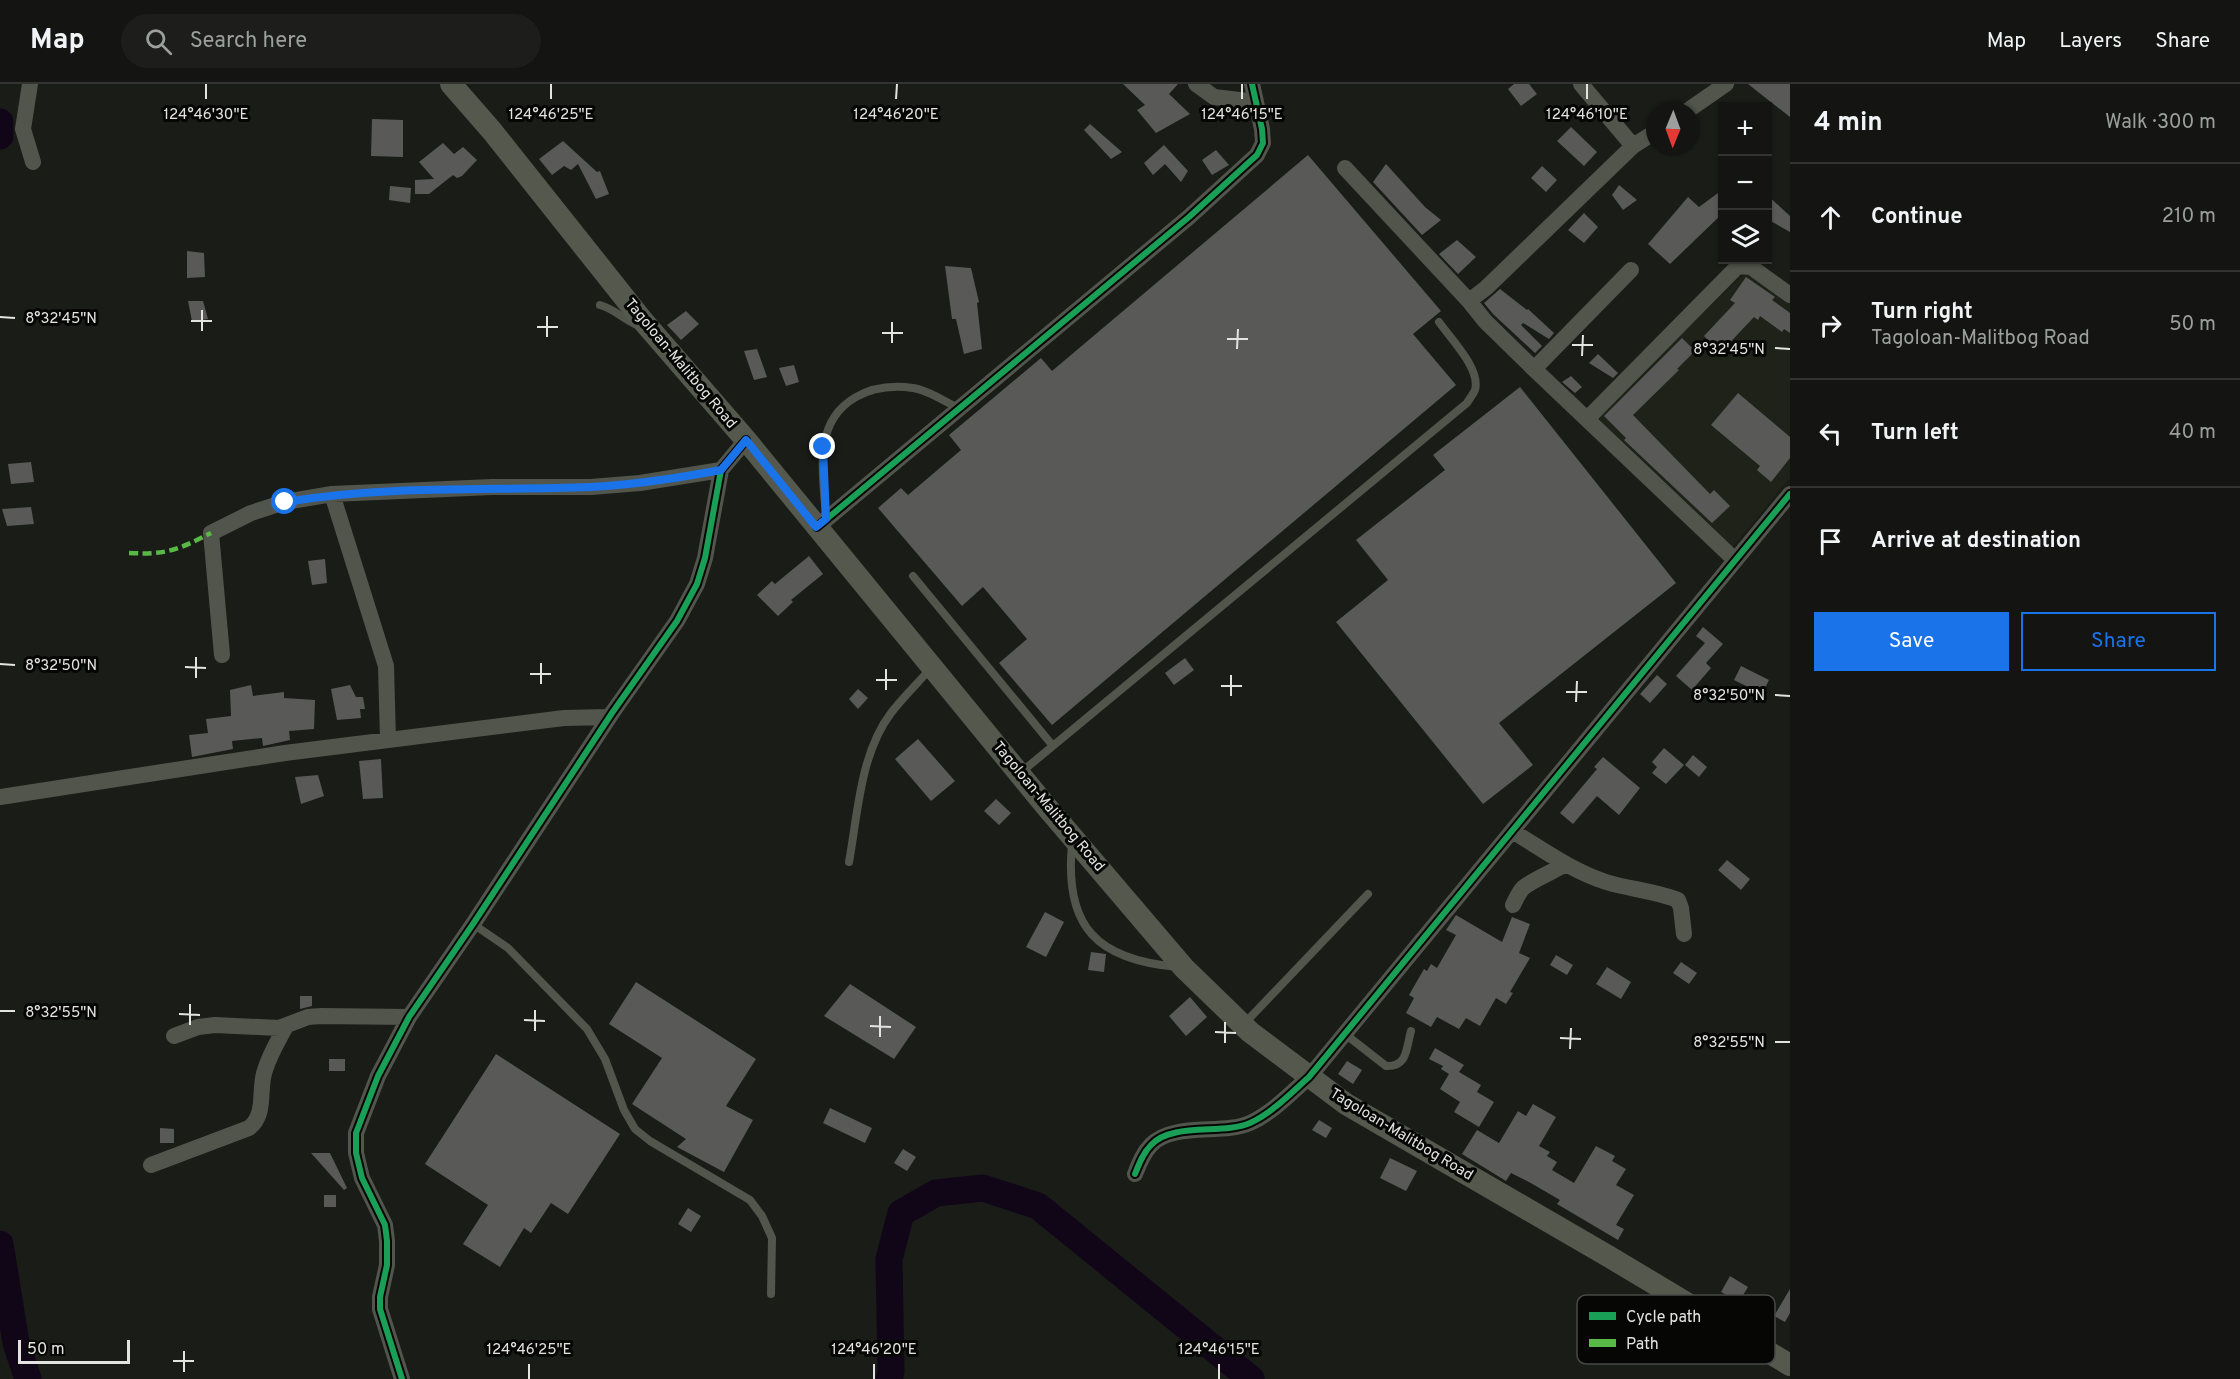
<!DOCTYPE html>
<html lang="en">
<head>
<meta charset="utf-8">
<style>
	body { margin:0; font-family:Overpass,sans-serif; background:#1d1e1b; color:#f1f3f6 }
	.controls { position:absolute; right:18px; top:18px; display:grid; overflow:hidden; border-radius:0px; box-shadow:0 2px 4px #0004 }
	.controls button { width:54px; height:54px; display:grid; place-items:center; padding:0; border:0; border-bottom:2px solid #333432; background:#141512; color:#f1f3f6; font:30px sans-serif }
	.compass { position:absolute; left:1646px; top:18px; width:54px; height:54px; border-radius:50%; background:#141512; box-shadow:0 2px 4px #0004; rotate:181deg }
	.scale { position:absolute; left:18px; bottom:15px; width:112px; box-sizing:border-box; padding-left:6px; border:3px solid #e3e4e0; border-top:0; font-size:16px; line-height:21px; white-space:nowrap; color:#e3e4e0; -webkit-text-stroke:4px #060705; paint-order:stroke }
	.stop { position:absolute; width:18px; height:18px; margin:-14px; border:4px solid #1a73e8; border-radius:50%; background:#fff }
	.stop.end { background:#1a73e8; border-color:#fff; box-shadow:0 2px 6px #0008 }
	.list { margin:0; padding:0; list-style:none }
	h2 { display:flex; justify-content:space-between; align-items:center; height:78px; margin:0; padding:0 24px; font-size:26px }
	h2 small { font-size:20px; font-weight:400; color:#9d9f9f }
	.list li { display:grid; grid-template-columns:39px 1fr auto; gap:18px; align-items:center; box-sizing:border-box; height:108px; padding:0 24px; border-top:2px solid #333432 }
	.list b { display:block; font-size:22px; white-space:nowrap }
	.list p { margin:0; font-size:20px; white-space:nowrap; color:#9d9f9f }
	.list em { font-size:20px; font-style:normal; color:#9d9f9f }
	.actions { display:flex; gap:12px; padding:18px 24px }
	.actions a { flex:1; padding:14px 0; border:2px solid #1a73e8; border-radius:0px; text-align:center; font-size:21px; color:#1a73e8 }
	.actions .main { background:#1a73e8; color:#fff }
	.icon { flex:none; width:33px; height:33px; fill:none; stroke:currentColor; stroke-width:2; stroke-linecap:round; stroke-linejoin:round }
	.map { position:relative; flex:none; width:1790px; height:1295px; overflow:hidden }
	header { display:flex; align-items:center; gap:36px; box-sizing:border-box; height:84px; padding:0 30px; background:#141512; border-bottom:2px solid #333432 }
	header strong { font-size:28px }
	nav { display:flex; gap:33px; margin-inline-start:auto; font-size:21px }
	.search { width:420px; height:54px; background:#1d1e1b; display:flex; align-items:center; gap:15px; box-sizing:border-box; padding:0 21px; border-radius:33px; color:#9d9f9f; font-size:22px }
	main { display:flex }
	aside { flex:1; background:#141512 }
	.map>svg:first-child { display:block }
	.built { fill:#1f2218 }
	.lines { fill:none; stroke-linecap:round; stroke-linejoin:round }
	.river { stroke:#110618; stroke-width:27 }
	.building { fill:#595a57 }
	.lane { stroke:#52554b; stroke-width:8 }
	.street { stroke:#52554b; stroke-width:16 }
	.secondary { stroke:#55584d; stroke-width:22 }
	.quiet { stroke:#58b947; stroke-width:4.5; stroke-dasharray:9 4.5; stroke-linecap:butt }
	.cycleway-casing { stroke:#060705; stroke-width:10 }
	.cycleway { stroke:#1a9f57; stroke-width:6 }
	.route { stroke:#1a73e8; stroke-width:8 }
	.ticks { fill:none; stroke:#e3e4e0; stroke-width:2 }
	.labels { text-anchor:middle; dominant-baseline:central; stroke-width:6; stroke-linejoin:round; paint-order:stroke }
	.street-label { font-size:15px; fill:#e3e4e0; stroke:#060705 }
	.key { fill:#060705; stroke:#484947; stroke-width:1.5 }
	.key-label { font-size:16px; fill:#e3e4e0 }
	.ticks-label { font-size:15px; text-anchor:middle; fill:#e3e4e0; stroke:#060705; stroke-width:6; stroke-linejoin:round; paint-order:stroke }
</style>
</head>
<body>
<header>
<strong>Map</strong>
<div class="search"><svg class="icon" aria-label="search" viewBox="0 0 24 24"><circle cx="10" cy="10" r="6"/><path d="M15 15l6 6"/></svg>Search here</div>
<nav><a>Map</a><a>Layers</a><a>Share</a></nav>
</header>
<main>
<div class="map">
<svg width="1790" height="1295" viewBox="0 0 1790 1295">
	<rect width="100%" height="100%" fill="#1a1c18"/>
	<path class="built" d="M1745,189l45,30v175l-59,71 -137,-131z"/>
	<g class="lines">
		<path class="river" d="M0,38v14
			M0,1160l16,99 12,36
			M889,1295l2,-7 -2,-113 12,-46 35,-20 47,-5 55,18 213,173"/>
	</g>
	<path class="building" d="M1123,0h55l-9,10 21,20 -34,19 -19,-23 8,-5z
		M1514,0h15l8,10 -16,12 -13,-17z
		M1748,0h42v33z
		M372,35l31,1v37l-32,-1z
		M1090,40l32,28 -11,7 -27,-29z
		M1571,43l26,25 -13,14 -27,-25z
		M563,57l34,31 3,-1 9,23 -13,5 -18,-35 -7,6 -7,-4 -12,9 -13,-16z
		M443,59l11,11 9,-7 14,13 -15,16 -5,2 -4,-3 -24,19h-14v-14l19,-1 -15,-17z
		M1164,61l24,26 -7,11 -16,-18 -12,11 -9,-12z
		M1216,66l13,15 -17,10 -10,-15z
		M1308,71l133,156 -28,23 43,51 -404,340 -53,-62 28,-24 -44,-52 -21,19 -84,-98 23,-20 7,7 53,-45 -12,-15 92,-77 11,13z
		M1386,80l39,43 16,13 -19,15 -49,-53z
		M1542,82l15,14 -11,12 -15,-14z
		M1619,101l18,15 -14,10 -11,-15z
		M390,102l21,2 -1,15 -21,-3z
		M1722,106v24l-52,50 -22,-20 40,-47 11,10z
		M1767,111l23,21v16l-23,-13z
		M1584,129l14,14 -14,16 -16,-13z
		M1457,156l19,17 -18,17 -19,-20z
		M187,167l17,2 1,24 -18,1z
		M945,182l26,2 8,34 -2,1 5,46 -18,5 -8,-35h-4z
		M1746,193l29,20 -3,3 18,13v20l-6,-4 -2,3 -22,-16 -2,4 -4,-3 -33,35 -17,-16 31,-33 -5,-3z
		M1500,205l27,21 1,-1 26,24 -5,6 -26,-16 -2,2 21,21 -7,7 -42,-39 -9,-11z
		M188,217h15l5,18 -16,2z
		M686,227l13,13 -18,16 -14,-15z
		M1682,254l13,13 -18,18 2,1 -46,45 77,79 4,-4 16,16 -18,17 -88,-83 2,-2 -22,-22z
		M757,265l10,28 -13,3 -10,-29z
		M1598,270l20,19 -5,5 -24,-15z
		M794,281l5,17 -13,4 -7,-18z
		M1571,292l11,11 -7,6 -13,-11z
		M1520,303l156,196 -177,140 34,42 -50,39 -147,-182 52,-42 -32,-40 89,-70 -12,-15z
		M1738,309l52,44v21l-19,24 -14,-12 3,-4 -49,-41z
		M31,378l3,20 -23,2 -3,-20z
		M31,423l3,17 -27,2 -5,-17z
		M809,472l14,18 -32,26 2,2 -15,14 -21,-21 15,-14 3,3z
		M325,475l2,24 -15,2 -4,-24z
		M1703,543l20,17 -17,19 5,5 -19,22 -16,-14 29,-33 -9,-7z
		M1185,574l9,12 -20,15 -9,-12z
		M1741,582l28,14 -7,14 -28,-14z
		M1657,591l10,9 -17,19 -10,-9z
		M251,601l2,11 31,-4v6l31,2 -1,29 -25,2 1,9 -27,6 -1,-8 -30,3 1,8 -41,8 -3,-22 19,-2 -2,-14 25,-3 -1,-26z
		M350,601l6,12h7l2,12h-5l1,9 -24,2 -6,-31z
		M858,605l10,9 -10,11 -9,-10z
		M918,655l37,42 -24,20 -36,-42z
		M1664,664l20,17 -18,19 -14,-11 5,-6 -5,-5z
		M1693,671l14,12 -8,10 -14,-12z
		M1603,673l37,31 -21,27 -22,-19 -24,28 -13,-11 37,-44 -3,-2z
		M381,675l2,39 -20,1 -4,-38z
		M318,691l6,21 -23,8 -6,-27z
		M996,715l15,14 -12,12 -15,-14z
		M1727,776l23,19 -9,11 -23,-20z
		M1045,828l19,10 -18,35 -20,-10z
		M1456,831l46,27 10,-25 18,7 -11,29 11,5 -20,34 3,1 -7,11 -10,-6 -16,28 -14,-8 -7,11 -22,-12 -6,10 -25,-14 8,-15 -5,-3 15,-26 3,2 4,-7 6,4 19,-33 -10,-5z
		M1091,868l15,2 -2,18 -16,-2z
		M1556,871l17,10 -6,10 -17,-10z
		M1681,878l16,11 -8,11 -16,-11z
		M1607,883l24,15 -10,17 -25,-15z
		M636,898l120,77 -30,47 27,14 -29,52 -47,-25 9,-8 -54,-35 30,-46 -53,-34z
		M850,900l66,43 -22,32 -70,-43z
		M300,912h12v10l-12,3z
		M1190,913l17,20 -21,19 -17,-20z
		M1435,964l29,17 -5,7 22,13 -4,7 17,10 -15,25 -25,-15 6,-10 -20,-13 9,-15 -8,-5 2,-3 -14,-7z
		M496,970l124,80 -52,80 -17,-11 -20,30 -7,-5 -24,39 -37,-23 25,-39 -63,-41z
		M329,975h16v12h-16z
		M1347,977l15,9 -9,14 -15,-10z
		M1533,1020l23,13 -17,29 11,6 -3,4 10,6 -5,8 22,13 22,-37 19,10 -3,5 14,8 -10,16 18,10 -18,30 8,4 -6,11 -61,-36 3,-4 -31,-18 -18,-9 -5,8 -44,-27 15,-24 22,13 19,-32 8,5z
		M830,1024l42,20 -7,15 -42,-20z
		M1319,1036l13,8 -6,10 -14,-8z
		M160,1044l14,1v14h-14z
		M903,1065l13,8 -9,14 -13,-8z
		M311,1069h19l17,35 -3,2z
		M1390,1074l27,13 -11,20 -26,-13z
		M324,1111h12v12h-12z
		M688,1124l13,8 -10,16 -13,-8z
		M1730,1192l18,11 -9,15 -18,-10z
		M1790,1205v24l-5,9 -11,-6z"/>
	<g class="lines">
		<path class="lane" d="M600,221c15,4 24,15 37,20
			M826,435c-1,-21 -6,-54 -2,-74 7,-45 47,-63 89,-57 15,2 32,14 46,20
			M913,492l140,170
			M1019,690l448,-371c2,-4 6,-8 8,-13 6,-21 -24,-51 -36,-68
			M1072,760c-8,83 25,116 106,123
			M849,778c9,-49 11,-108 42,-149 12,-16 27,-30 40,-45
			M473,840l35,24 79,81 18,30 19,51 11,19 15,12 100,59 12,16 10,22 -1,56
			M1243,941l125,-131
			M1345,950l41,32c22,1 20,-18 25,-35"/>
		<path class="street" d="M30,0l-7,45 10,33
			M1196,0l18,13 42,5
			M1581,0l52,62
			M1687,27l39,-27
			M1655,48l-22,14 -147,142 -17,13 16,20 49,48 201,191
			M1345,84l124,133
			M1534,285l97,-99
			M1588,334l150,-152 13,1 39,28
			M332,410l54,172 2,74
			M817,443l372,-310 68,-62 6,-12 -1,-14 -10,-45
			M222,571l-11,-122 40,-20 34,-11 47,-8 160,-7h99l49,-4 81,-13
			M0,713l285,-44 279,-35 45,-1
			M1512,747c30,18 60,40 94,51 23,7 49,9 72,18l3,8 3,26
			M1513,821c3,-6 6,-13 10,-17 6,-6 33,-18 43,-24
			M174,952l24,-9 17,-2 64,3 29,-11 13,-1 88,1
			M151,1081l98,-37c18,-14 9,-39 16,-58 5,-16 13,-29 21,-44
			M1135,1090c4,-10 8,-21 16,-29 21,-23 72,-10 99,-22 22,-10 41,-30 59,-46l481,-583
			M402,1295l-22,-70v-12l7,-32v-24l-2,-16 -23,-47 -6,-25v-20l22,-57 31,-59 64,-93 139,-211 65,-92 20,-37 8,-26 16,-88 25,-30"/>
		<path class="secondary" d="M451,0l41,47 151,190 103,119 299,365 139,163 66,64 96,72 262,152 182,109"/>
		<path class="quiet" d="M129,469c37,2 49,-3 82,-20"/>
		<defs>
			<path id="cycleway" d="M817,443l372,-310 68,-62 6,-12 -1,-14 -10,-45
				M1135,1090c4,-10 8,-21 16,-29 21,-23 72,-10 99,-22 22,-10 41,-30 59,-46l481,-583
				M402,1295l-22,-70v-12l7,-32v-24l-2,-16 -23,-47 -6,-25v-20l22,-57 31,-59 64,-93 139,-211 65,-92 20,-37 8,-26 16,-88 25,-30"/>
		</defs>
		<use href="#cycleway" class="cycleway-casing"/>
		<use href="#cycleway" class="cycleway"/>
	</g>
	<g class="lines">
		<path class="route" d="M285,418c101,-17 203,-11 305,-15 44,-2 88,-9 131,-17l25,-30 70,87 10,-8 -3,-72"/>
	</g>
	<path class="ticks" d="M206,15v-15M551,15v-15M896,15l1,-15M1242,15v-15M1587,15v-15M0,233l15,1M191,237h21M537,243h21M202,247v-21M882,249h21M547,253v-21M1227,255h21M892,259v-21M1572,261h21M1775,264l15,1M1237,265l1,-20M1582,272l1,-21M0,580l15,1M185,583l21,1M530,590h21M196,594v-21M876,596h21M541,600v-21M1221,602h21M886,606v-21M1566,608h21M1775,611l15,1M1231,612v-21M1576,618l1,-21M0,927h15M179,930l21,1M524,936l21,1M190,941v-21M870,942l21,1M535,947v-21M1215,948l21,1M880,953v-21M1560,954l21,1M1775,958h15M1225,959v-21M1570,965l1,-21M173,1277h21M184,1288v-21M529,1295v-15M874,1295v-15M1219,1295v-15"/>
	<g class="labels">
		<g class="street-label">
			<text transform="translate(680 280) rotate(50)">Tagoloan-Malitbog Road</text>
			<text transform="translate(1048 723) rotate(50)">Tagoloan-Malitbog Road</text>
			<text transform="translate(1401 1051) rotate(31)">Tagoloan-Malitbog Road</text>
		</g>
	</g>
	<rect x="1577" y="1211" width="198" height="69" rx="9" class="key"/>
	<rect x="1589" y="1228" width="27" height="8" fill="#1a9f57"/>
	<rect x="1589" y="1255" width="27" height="8" fill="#58b947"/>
	<g class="key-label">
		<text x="1626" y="1238">Cycle path</text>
		<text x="1626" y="1265">Path</text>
	</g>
	<g class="ticks-label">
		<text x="206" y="35">124°46'30"E</text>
		<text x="551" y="35">124°46'25"E</text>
		<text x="896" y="35">124°46'20"E</text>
		<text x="1242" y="35">124°46'15"E</text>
		<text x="1587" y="35">124°46'10"E</text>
		<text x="61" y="239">8°32'45"N</text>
		<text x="1729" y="270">8°32'45"N</text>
		<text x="61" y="586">8°32'50"N</text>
		<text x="1729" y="616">8°32'50"N</text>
		<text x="61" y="933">8°32'55"N</text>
		<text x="1729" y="963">8°32'55"N</text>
		<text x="529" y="1270">124°46'25"E</text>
		<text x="874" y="1270">124°46'20"E</text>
		<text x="1219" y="1270">124°46'15"E</text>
	</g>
</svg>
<div class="controls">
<button>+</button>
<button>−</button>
<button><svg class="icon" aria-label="layers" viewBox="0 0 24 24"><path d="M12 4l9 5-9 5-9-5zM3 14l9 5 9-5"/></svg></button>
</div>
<svg class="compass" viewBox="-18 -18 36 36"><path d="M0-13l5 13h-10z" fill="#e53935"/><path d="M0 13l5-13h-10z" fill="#9d9f9f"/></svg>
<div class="scale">50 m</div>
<div class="stop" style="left:285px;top:418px"></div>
<div class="stop end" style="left:823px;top:363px"></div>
</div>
<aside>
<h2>4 min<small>Walk · 300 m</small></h2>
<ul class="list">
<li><svg class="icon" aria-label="ahead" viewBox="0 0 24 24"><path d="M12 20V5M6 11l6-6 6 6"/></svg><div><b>Continue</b></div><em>210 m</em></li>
<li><svg class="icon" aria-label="right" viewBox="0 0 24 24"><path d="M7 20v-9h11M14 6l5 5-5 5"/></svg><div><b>Turn right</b><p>Tagoloan-Malitbog Road</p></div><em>50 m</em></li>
<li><svg class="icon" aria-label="left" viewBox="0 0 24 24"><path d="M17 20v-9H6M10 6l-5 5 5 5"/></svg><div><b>Turn left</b></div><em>40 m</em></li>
<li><svg class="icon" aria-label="arrive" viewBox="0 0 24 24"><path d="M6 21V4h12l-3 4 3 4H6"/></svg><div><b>Arrive at destination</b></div></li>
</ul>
<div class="actions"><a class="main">Save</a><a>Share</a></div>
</aside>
</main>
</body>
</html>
